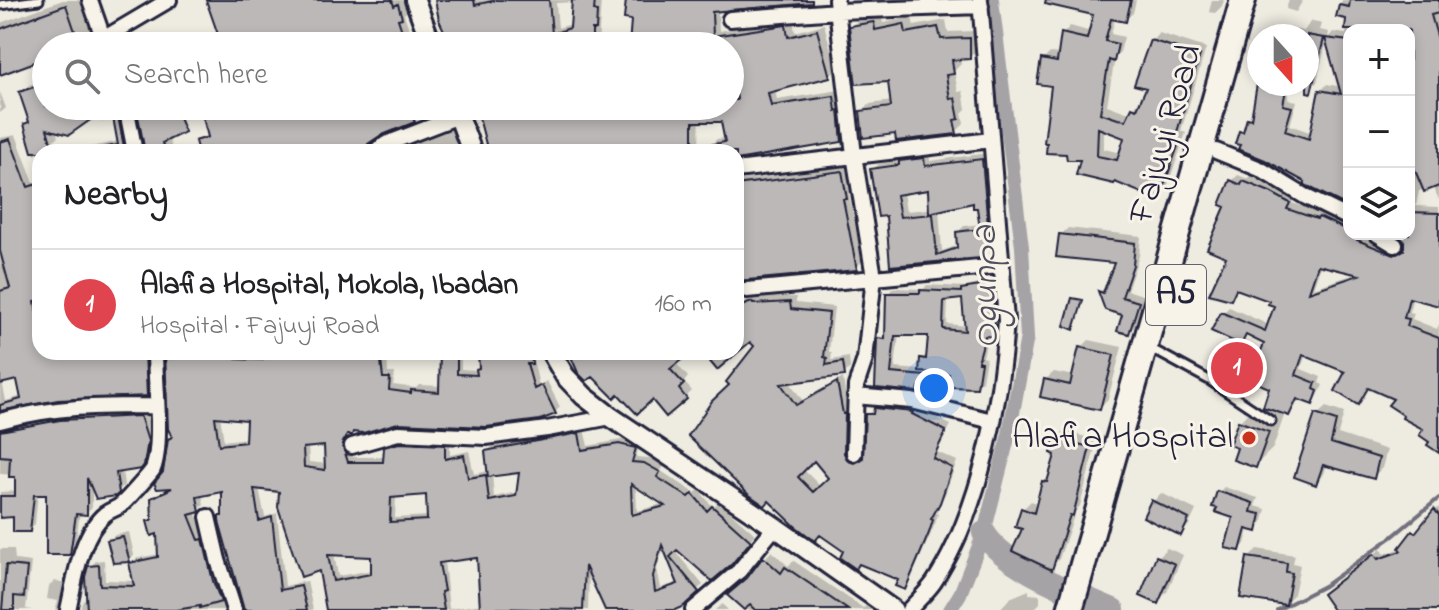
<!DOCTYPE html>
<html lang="en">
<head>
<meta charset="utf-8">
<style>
	body { margin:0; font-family:"Indie Flower",sans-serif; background:#f2f2f2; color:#202124 }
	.controls { position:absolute; right:24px; top:24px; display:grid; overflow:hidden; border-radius:16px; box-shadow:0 4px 12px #0003 }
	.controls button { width:72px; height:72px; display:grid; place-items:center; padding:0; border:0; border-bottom:2px solid #e0e0e0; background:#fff; color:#202124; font:40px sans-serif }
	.compass { position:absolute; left:1247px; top:24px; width:72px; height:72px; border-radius:50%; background:#fff; box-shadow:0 4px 12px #0003; rotate:159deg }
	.you { position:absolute; left:934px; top:388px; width:28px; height:28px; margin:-20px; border:6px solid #fff; border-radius:50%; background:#1a73e8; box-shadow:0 0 0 12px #1a73e833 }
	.badge { display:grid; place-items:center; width:52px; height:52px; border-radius:50%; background:#111827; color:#fff; font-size:26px; font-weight:700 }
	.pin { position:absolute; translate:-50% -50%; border:4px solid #fff; box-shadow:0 2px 8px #0006 }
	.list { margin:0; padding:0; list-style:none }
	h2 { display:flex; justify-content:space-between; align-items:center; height:104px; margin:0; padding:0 32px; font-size:34px }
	h2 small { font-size:26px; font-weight:400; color:#757577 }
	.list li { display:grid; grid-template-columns:52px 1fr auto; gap:24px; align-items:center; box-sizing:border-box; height:112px; padding:0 32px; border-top:2px solid #e0e0e0 }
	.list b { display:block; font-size:30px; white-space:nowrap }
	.list p { margin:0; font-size:26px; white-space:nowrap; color:#757577 }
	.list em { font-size:26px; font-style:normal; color:#757577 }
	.icon { flex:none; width:44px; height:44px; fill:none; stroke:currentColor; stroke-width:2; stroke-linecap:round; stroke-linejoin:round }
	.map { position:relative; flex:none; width:1439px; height:610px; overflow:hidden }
	.search { position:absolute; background:#fff; box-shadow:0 4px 12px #0003; left:32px; top:32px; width:712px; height:88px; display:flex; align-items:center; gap:20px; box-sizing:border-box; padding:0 28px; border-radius:44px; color:#757577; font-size:30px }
	.panel { position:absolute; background:#fff; box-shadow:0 4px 12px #0003; left:32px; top:144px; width:712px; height:216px; border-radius:24px }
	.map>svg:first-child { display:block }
	.shadow { fill:#0003; fill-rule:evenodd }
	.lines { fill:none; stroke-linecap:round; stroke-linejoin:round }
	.stream { stroke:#716f7b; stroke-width:4 }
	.canal { stroke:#a6a3a6; stroke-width:14 }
	.river { stroke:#a6a3a6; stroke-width:24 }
	.building { fill:#bbb8b7; stroke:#22223b; stroke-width:2; fill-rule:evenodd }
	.service-casing { stroke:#22223b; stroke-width:13 }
	.minor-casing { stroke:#22223b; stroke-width:20 }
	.tertiary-casing { stroke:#22223b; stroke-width:24 }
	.trunk-casing { stroke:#22223b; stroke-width:30 }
	.service { stroke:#f7f3e8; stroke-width:7 }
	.minor { stroke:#f7f3e8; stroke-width:14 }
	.tertiary { stroke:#f7f3e8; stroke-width:18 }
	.trunk { stroke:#f7f3e8; stroke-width:24 }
	.poi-dot { fill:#c8321e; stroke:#f7f3e8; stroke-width:3 }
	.labels { text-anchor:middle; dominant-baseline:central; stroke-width:6; stroke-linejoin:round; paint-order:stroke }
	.shield { fill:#f7f3e8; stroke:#62616f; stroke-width:2 }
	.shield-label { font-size:34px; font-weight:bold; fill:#22223b }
	.street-label { font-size:36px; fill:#22223b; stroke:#f7f3e8 }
	.poi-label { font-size:36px; fill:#22223b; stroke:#f7f3e8; text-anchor:end }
	.water-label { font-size:38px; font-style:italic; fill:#504f60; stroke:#f7f3e8 }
</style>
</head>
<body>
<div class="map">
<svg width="1439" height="610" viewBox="0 0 1439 610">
	<rect width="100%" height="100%" fill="#eeebe1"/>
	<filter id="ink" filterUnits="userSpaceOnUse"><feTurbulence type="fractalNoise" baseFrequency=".0125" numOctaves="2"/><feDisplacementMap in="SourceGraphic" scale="16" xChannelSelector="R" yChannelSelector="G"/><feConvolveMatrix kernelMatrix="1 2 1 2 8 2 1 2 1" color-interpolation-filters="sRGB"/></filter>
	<g filter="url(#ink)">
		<path class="shadow" d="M63,0h16l12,32 -12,12 -33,2v10l-46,17v-50z
			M209,0h194l4,11 -3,3 11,32h-209l17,-4z
			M437,0h164l-3,46h-145zM574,2l-2,22 -14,4 -2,-25z
			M628,0h187l-97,10 1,21 74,-12 2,13 29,-8 12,45 -7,7 -54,13 2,11 63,-10 8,43 -7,7 -105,19v-7h-25l-1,-6 7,-7 9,-1 -3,-18h-18l-2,-14h27v-12h8l-3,-25 -5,-1v-22h-99l2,-28z
			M1051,0h85l-3,13 -8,7 -10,-2 -4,16 13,3 -4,15 -5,5 -8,48 19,7 5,1 17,-26 4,-46 7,-8 47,15 -25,83 5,2 -20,57 -7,7 -77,-39 -39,-98 7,-7 10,1 3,-20 7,-8 21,6 5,-18zM1104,128l22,8 -5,17 -17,-4z
			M1212,0h12l-2,6 -7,7 -6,-1z
			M1289,0h14l-7,12 -10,-3z
			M1342,0h97v11h-2l2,12v177l-6,-14 -14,5 -3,15 23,1v97l-26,-7 -4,15 5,1 -2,6 25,10 2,-5v127l-13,-22 -30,-31 -27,-11 -12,15 -9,-30 -42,-18 -5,15 20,8 -2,6 4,2 -5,11 -6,7 -12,-5 -5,9 -6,7 -4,-1 -12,35 -17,17 -16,-18 -1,-25 17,-17 9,2 7,-20 -5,-44 -19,-9 -7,8 -18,-29 6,-6 40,18 8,-21 -5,-4 -34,-12 -8,10 -2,-92 4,-25 6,-6 10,4 3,-3 43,21 -2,6 57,19v12h12l25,7 11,8 10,-3 -7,-12h9v-204h-60v174l-41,-23 -67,-49 13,-18 6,-30h31l-3,15 9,2 -7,24 22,8 9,-42 6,-7 14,3 -14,-48 -10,43 -6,6 -16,-4h12v-48h-31l7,-9 21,4 7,-10 11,3 -2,6 9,2 -1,6 5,-6 13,2 2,-17 -10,-1zM1321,264l37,9 -45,15z
			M881,15l2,8 29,-6 2,9 32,-6 2,12 29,-1 1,18 -8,8h-10l1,7 -7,7 4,21 5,-1 3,18 -4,4 2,11 -8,8h-59l-35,-20 8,-8 22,-3 -2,-21 -39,-53 8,-8z
			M46,80v26h65l-10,11 -5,-3 -40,15 2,8 -23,18 -8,-31 4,-4 -9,-27 7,-8z
			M0,92l6,16 -6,5z
			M113,106h9l11,46h-66l52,-11z
			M138,106h35l-5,32 6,14h-27z
			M202,106h214l3,9 -6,6 -32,12 -26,19h-162l6,-3 -2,-7 12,-8z
			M477,106h223l-1,46h-209z
			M454,129l6,17 -1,6h-67z
			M16,135l18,48 6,-2v171h62l-45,46 -57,11v-271zM19,377l3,19 -16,5 -4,-20z
			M929,153l1,8 58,-8 8,87 -16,16 -88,8 -4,-51 -16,-43 7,-6 23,-4 5,-5zM930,188l1,21 -25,2 -3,-19zM975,200l6,24 -17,2 -6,6 1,13 -17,6 -3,-42z
			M848,166l4,25 -3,3 13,67 -6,7 -120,-15v-72z
			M1068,228l73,8 -2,20 -12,34 18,6 -9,29 -7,7 -5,-18 -17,-5 -6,-18 6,-6 9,-24 -55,-26z
			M998,280l1,50 -5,5h-6l-5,22 3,1 -4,23 -6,5 -25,-14 -21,-2 -1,9 -11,11 -41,-4 2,-47 8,-5 1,-40 5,-6 31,1 3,-4 39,2zM964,296l3,30 -20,-2 1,-25zM899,334h31l-3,20 -5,5 -1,11 -26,-2z
			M758,297h38v6l38,4 -5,45h3l-1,8 18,-3 1,11 -6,6 -55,7 14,20 40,-23 11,77 11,1 2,-41 15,-13 35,6 34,17 -14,27 20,9 -12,33 -10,18 3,2 -3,10 -25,57 -6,7 -3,-9 -55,-29 -115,-165 25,-40 -6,-6 -14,12v-37l10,-13zM815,458l15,20 -9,9 -18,-18z
			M1089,340l33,7 -14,52 -9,9 -54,-28 9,-8 20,4 7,-28z
			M115,352h36l1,36 -6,6z
			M167,352h67l3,19 17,-16h11v-3h122l1,21h7l-2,12 23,3 3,-3 22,1v-34h20v17l16,1 4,-3 -1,-15h56l1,4 -4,4 6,25 8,-4 13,26 -5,5 -157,9 -43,9 -8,7 6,20h32l1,-9 5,-6 15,-4 44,2v15l19,-4 5,23 15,-3 -2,-19 6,-6 91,-17 4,17 38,-7 14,4 -4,14 14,1 14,8 -3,5 34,22 4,-3 14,17 6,-5 36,32 -18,22 -60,-9 -3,3 29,35 -30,25h-66l-18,-39 -1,39h-260l-7,-41 -39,-79 -23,-2 6,29 12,-4 8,73 22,-5 6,29h-68l-24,-93 3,-3v-25l-22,5 2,11 -9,6 9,24h4l24,75h-152l2,-8 6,-6 2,-29 6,-6 8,-1 1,20 30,1 -3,-17 5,-6 23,-4 -1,-22 -10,-10 5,-5 -1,-19 19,-11 -7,-15 9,-36zM220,416l28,2 -1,20 -23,3zM326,444l1,20 -18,-2 -1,-16zM521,471l-3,21 -24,5 -2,-23zM636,485l29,18 -28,8zM428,493l1,23 -34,2 1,-22zM664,546l15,36 -18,6 -4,-19zM334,553l39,2v15l-35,6zM479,556l3,48 -33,5 -5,-49z
			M570,352h118l-13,10 13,15 -4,5 8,9 -25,23 -15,-17 -34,-6z
			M1326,407l18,6 -6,21 49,16 -5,18 -9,9 -46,-12 -3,9 -8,8 1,-67z
			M145,411l7,23 -1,15 -5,12 -6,6 -18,3 2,15 -9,9 -23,-10v23l-6,6 -6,-1 -5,35 -6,6 -21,-60h-10l-3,31 -6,6 -14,-15 -15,1v-24l17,-1v-16l-17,-1v-51l9,3 58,-11z
			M1064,431l33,9 -17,66 -4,4 -17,49 -8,8 -26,-39 -2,-19 8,-8 7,3 6,-22 8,-8 5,-21 -1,-14z
			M1224,487l34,11 -3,8 11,3 -4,15 -6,6 -7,-2 -4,16 -5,5 -5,-32 -16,-25z
			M1161,493l35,17 -7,15 -9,9 -27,-32z
			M1439,507v103h-104l-5,-22 51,-39 4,5 17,-6 12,-16z
			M129,532l5,23 -5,5 -19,-19 5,-6z
			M1167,548l16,7 -16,37 -9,9v-44z
			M0,549h14l1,11 16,2 -5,47 7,1h-33z
			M1257,549l38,6 -2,8 7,2 -6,29 -9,9 -36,-45z
			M772,551l16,15 6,-5 69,47 3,-2 6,4h-125l-17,-16z
			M55,581l12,2 -1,27h-11l3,-9 -11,-2 2,-13z
			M1029,590v4l11,1v8l-7,7h-34l11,-12z
			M722,604l6,6h-13z"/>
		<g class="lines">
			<path class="stream" d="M1277,610l47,-24 68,-49 47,-39"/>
			<path class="canal" d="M950,610l10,-16 24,-61 25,-99 18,-97 -5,-90 -30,-247"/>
			<path class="river" d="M984,533c20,34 93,61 129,77"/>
		</g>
		<path class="building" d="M206,0h186l2,6 4,-2 4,14 -4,1 9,27h-30l-5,-12 -11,3 -2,-7 -21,6v10h-25l-1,-9 -32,9h-58z
			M435,0h39l1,5 21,-5h53l3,34 18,-6 2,-28h23l-1,11 3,1 -1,18h-4v16h-20v-5l-16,5h-105l-12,-26z
			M626,0h186v3l-100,9 1,24 73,-11 2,12 29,-7 13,47 -62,16 3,13 63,-10 2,15 3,-1 3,32 -106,18v-8h-34v-6l23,-4 -4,-20h-28v30h-205l-12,-46h93l2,6v-6h42v4l40,-3 77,-1v-6h7l-6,-54h-102l2,-26 -7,-1z
			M1046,0h85l-5,22 -15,-3 -6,22 13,3 -4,18 -5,-2 -9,53 18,6 8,1 6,-13 5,2 9,-21 -12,-3 16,-45 50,15 -25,84 5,1 -21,60 -44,-18 -1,2 -38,-9 4,-15h-13l-1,-6 -20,-1 1,-10h-3l7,-57 -14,-2 4,-25 16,3 4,-29 26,6 6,-24 -48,-11zM1098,128l26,10 -7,22 -20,-4z
			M1350,0h89v13l-8,2 8,28v143l-15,6 -15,-36v-126h-64l1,-11 -10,-2 3,-12 10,2z
			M66,5l14,41h-34v12l-46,17v-46z
			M874,22l1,8 29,-6 2,9 32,-6 3,12 29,-1v21l-18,1 2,14 -8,1 4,24 5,-1 4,21 -5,1 3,14 -61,7 -1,-7 -32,4 -3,-27 31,-4 -3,-25 -32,2 -1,-6 -6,-52z
			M1307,35l17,3 -13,55 -4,-1z
			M1325,38l24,3v136l-3,11 3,1v18l-38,-19 -7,-4 1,-2 -40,-22 -27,-11 2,-4 -5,-1 4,-13 4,1 4,-14 4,1 6,-35h30l-4,21 9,2 -7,24 24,8 10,-49 22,4z
			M46,83v23h70l9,46h-20v-5l13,-2 -7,-39 -9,14 -6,-4 -27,19 -22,-6 5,17 -9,6h-11l-8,-28 5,-2 -10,-30z
			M136,106h38l11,26 -23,11 4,9h-21z
			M200,106h207l8,16 -35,14 -12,8 -4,8h-166l-3,-11 13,-4z
			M10,139l18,48 12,-4v117l-5,1 3,19h2v32h105l2,44 -89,4 -58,11v-6l21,-6 -4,-19 -17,4v-93l10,-3 -10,-37v-109z
			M924,158l1,8 57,-7 8,89 -9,2v8l-91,8 -4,-50 -8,1 -8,-48 29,-4v-4zM928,190l1,23 44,-10v5h4l3,21 -24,3 1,16 -20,7 -4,-41 -33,3 -4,-22z
			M842,171l5,28h-4l14,71 -121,11v-96z
			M1230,180l11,5 2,-4 27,11 20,11 -3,6 30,10 2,-2 30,14v3h11l-3,6 37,15 10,-5v-9l-8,-7h13v-22l30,1v93l-30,-8 -5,20 5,1 -2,7 32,12v115l-12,-8 2,-3 -10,-7 4,-6 -21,-11 1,-3 -15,-10 5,-6 -25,-11 -10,17 -23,-14 10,-19 -42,-17 -7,20 20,8 -2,6 4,2 -5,14 -16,-6 -8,17 -26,-9 6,-19 -21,-9 16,-35 -18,-9 -5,10 -30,-14 10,-19 44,19 9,-25 -6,-2 1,-3 -33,-12 -5,11 -22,-6 17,-37 -19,-8 18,-42 -5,-2zM1318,265l41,10 -50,17z
			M1059,234l76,9 -2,22 -11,32 17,5 -10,32 -12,-3 5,-16 -17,-5 -7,-19 5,2 11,-30 -58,-6z
			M993,284l2,53 -10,-1 -7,26h3l-4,26 -28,-1v-13l-30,-2 1,-14 6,1 2,-23h-33l-4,37 35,3 -2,11h-5l-1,5 -43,-4 2,-50 8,1 1,-46h34v-3l41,2v-3zM962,299l3,32 -22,-2 1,-28z
			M1072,298l11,2 -9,30 -10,-4z
			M752,302l1,2 37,-2 1,7 38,4 -5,44 3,1 -1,7 17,-3 2,14 -64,8 15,21 41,-23 6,32h2l-1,39 4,8 6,2 9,-5 2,-44h8l1,-6 39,4 -1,2 34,17 -13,27 19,10 -12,35 -9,16 2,1 -4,13 -24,57 -10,-4 3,-6 -39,-16 -3,5 -16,-11 3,-7 -23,-16 -5,6 -20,-15 -26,-25 -4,5 -17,-12 -60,-58 24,-35 17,-16 -3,-3 28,-36 -4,-4 -33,28 -15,-18h34v-44zM814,461l14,17 -15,14 -15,-15z
			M1079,347l35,8 -14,55 -60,-13 4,-18 26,6z
			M165,352h72l-1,7 27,1v-8h117l3,26h7l-1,12 22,3v-3l28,2 1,-40h17v22l20,1 -1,-6 3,-1 -1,-16h53l1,12h-5l7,25 8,-4 14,29 -16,6 -54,7 -88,-4 -35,10 -10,-1 -1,3h-5l-5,9 6,18h35l1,-15 15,-4 46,2v14l19,-4 4,23 18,-3 3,26 27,-5 3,-23 -31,4 -3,-26 94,-18 3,17 37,-6 17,4 -4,14 12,1 16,9 -3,5 31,20 5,-3 14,17 5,-5 39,35 -19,23 -20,17 -35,-31 -7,7 29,35 -15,14 -9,4h-70l-20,-44 -2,44 -103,-2 -3,-50 -38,5 5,28 -3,1 3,18h-118l-7,-39 -18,6 -23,-70 1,-15 -25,-3 5,32 13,-4 8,73 21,-4 6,24h-63l-25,-89v-5h3v-24l-25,5 3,15 -11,3 10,25 4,-1 10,42 8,21 -21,6v-2l-24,4h-89l-2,-33 3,-11 11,-1 1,20 34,1 -5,-23 29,-6 -1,-23 -6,2 -4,-15 5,-1 -1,-22 21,-10 -15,1 -3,-6 9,-11 5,-33 4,-2 -4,-8zM215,417l31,3 -1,22 -26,3zM324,446l1,24 -21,-3 -1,-19zM631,484l34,22 -33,9zM426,495l1,25 -37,2 1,-24zM662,545l16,39 -23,8 -2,-16zM328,555l43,2v17l-38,7z
			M569,352h122l-21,17 14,15 -5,5 8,10 -21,18 -14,-17 -15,14 -19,-20 -4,4 -21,-21 -7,4 -8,-8z
			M1315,414l21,7 -5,22 48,15 -5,21 -51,-14 -7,20 -22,-8z
			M140,416l8,25 -4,24 -3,4 -25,4 3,20 -3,3 -20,3 -9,-21v37l-11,-1 -6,41h-24v-60h-12l-4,37h-17v-15l-13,1v-22h15v-19h-6l1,-20 -10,-1v-25l60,-11z
			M1238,421l31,11 -13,36 -23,-8 4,-12 -8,-3z
			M1054,438l36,9 -17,69 -3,-1 -18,55 -40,-19 10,-22 -7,-2 6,-19 13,5 8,-32 5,1 8,-27 -4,-2z
			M1217,491l36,12 -2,9 10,2 -4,18 -11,-3 -6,22 -15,-3 8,-30 -18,-6 2,-4 -5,-1z
			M1151,500l38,19 -8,17 -38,-19z
			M1434,509l5,6v95h-106l-11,-16 52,-40 4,5 23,-8 -2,-3 13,-17 3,2z
			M123,537l7,25 -17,1 -6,-23z
			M1156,556l19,8 -17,40 -18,-8z
			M763,557l18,16 4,-6 63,43h-93l-5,-5 -6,5 -17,-15 20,-17z
			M1247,557l40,6 -1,9 6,1 -6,32 -46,-7z
			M6,565l21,2 -3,30 -10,-1v14h-12z"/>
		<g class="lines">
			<defs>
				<path id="service" d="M0,5l39,-5
					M1150,348l59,32 62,41"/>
				<path id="minor" d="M90,0l16,46
					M836,0l18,155 20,122 -9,82 -9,27 -2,67
					M730,19l108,-8 143,-5
					M103,39l66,-39
					M126,106l9,46
					M1216,151l44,18 46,28 43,21
					M374,152l12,-8 73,-28
					M736,170l255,-30
					M1377,234l18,11
					M747,290l253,-24
					M855,396l57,5 80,20
					M0,421c54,-15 101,-15 156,-15
					M352,446l46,-13 88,4 61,-8 64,-12
					M208,517l10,43 16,50
					M68,610c7,-30 12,-75 37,-96 5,-4 11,-5 16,-9 5,-4 30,-32 32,-36 10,-25 2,-88 2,-117
					M693,610l46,-39 36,-44
					M909,610c8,-9 18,-18 25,-28 45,-69 68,-181 72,-262l-26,-320"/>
				<path id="tertiary" d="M415,0l17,46
					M455,106l17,46
					M551,352l14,24 19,20 27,21 164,110 118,83"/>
				<path id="trunk" d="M1070,610l173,-610"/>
			</defs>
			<use href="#service" class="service-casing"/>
			<use href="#minor" class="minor-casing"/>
			<use href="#tertiary" class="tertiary-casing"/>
			<use href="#trunk" class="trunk-casing"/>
			<use href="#service" class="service"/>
			<use href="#minor" class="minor"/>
			<use href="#tertiary" class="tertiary"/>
			<use href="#trunk" class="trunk"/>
		</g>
	</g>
	<circle class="poi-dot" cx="1249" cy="438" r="8"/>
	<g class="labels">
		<rect class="shield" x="1146" y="265" width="60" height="60" rx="6"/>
		<g class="shield-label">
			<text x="1176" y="295">A5</text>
		</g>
		<g class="street-label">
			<text transform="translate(1167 134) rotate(-74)">Fajuyi Road</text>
		</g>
		<g class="poi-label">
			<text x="1233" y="438">Alafia Hospital</text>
		</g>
		<g class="water-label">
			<text transform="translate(987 287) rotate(-91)">Ogunpa</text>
		</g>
	</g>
</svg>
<div class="controls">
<button>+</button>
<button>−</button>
<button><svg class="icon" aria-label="layers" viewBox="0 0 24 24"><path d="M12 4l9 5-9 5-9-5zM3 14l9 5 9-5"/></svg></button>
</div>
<svg class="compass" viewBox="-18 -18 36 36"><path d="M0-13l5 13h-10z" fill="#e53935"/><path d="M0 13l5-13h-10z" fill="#757577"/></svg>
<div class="you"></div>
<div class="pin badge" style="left:1237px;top:368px;background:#e0444e">1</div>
<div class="search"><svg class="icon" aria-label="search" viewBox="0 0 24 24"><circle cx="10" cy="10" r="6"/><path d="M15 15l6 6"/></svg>Search here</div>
<section class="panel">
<h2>Nearby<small></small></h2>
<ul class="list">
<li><span class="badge" style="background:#e0444e">1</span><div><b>Alafia Hospital, Mokola, Ibadan</b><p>Hospital · Fajuyi Road</p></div><em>160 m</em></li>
</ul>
</section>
</div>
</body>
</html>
